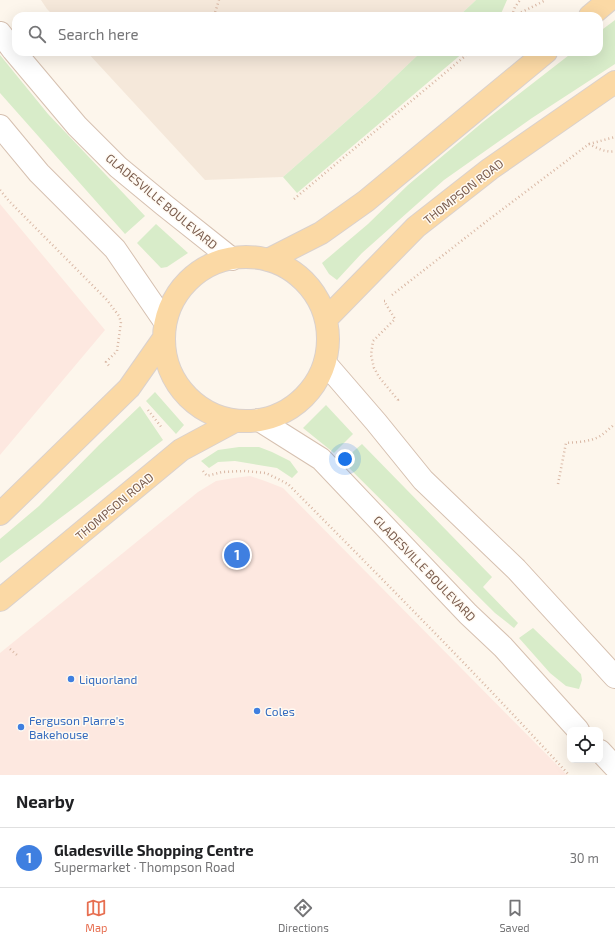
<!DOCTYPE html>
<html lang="en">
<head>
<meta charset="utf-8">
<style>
	body { margin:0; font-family:"Exo 2",sans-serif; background:#f2f2f2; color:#202124 }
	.controls { position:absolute; right:12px; bottom:12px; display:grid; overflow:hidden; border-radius:8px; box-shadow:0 4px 16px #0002 }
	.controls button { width:36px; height:36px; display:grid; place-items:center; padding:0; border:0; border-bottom:1px solid #e0e0e0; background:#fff; color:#202124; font:20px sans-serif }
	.you { position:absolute; left:345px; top:459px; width:14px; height:14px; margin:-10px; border:3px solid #fff; border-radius:50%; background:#1a73e8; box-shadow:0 0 0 6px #1a73e833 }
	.badge { display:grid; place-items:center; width:26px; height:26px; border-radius:50%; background:#e76f51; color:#fff; font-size:13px; font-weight:700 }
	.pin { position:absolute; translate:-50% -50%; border:2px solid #fff; box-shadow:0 1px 4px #0006 }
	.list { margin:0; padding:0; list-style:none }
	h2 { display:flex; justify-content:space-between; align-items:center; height:52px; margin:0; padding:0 16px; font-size:17px }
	h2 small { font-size:13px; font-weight:400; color:#757577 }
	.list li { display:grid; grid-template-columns:26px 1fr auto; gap:12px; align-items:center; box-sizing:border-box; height:60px; padding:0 16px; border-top:1px solid #e0e0e0 }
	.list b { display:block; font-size:15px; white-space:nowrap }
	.list p { margin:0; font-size:13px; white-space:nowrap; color:#757577 }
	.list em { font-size:13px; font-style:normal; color:#757577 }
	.icon { flex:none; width:22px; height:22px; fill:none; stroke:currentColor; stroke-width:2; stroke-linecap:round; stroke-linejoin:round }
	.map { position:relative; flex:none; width:615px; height:775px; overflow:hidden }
	.search { position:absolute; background:#fff; box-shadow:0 4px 16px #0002; left:12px; right:12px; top:12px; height:44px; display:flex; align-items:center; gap:10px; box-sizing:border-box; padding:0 14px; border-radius:12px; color:#757577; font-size:15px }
	.sheet { height:112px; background:#fff }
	nav { display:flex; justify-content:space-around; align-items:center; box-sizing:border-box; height:56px; border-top:1px solid #e0e0e0; background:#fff; font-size:11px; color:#757577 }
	nav a { display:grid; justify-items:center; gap:2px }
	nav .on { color:#e76f51 }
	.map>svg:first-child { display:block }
	.residential { fill:#f5e8da }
	.commercial { fill:#fde8e0 }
	.green { fill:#d8ecc9 }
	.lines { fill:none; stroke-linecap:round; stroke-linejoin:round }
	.secondary-casing { stroke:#d6c0b0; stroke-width:24 }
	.primary-casing { stroke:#dad1cd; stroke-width:24 }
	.path { stroke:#d9b8a5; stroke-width:2.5; stroke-dasharray:1 3; stroke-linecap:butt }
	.secondary { stroke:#fff; stroke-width:22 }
	.primary { stroke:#fbd9a5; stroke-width:22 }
	.shop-dot { fill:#3f7fe0; stroke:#fffaf3; stroke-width:1.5 }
	.labels { text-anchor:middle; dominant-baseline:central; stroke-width:3; stroke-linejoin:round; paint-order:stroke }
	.street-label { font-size:12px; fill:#7a5c4d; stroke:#fffaf3 }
	.shop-label { font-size:12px; fill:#366cbe; stroke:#fffaf3; text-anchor:start }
</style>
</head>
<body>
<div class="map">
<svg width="615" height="775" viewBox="0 0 615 775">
	<rect width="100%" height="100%" fill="#fdf6ec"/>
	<path class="residential" d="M41,0h435l-17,16h-405l-7,-7z
		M87,52h334l-46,44 -92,81 -78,3z"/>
	<path class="commercial" d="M0,204l105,126 -105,125z
		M250,476l15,5 18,7 284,287h-567v-122l198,-161 18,-11 18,-3z"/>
	<path class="green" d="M476,0h31l-7,16h-41z
		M615,20v44l-83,54 -88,62 -82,73 -25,27 -8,-6 -7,-11 46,-39 40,-39 75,-63 90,-70h26v-20z
		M421,52h43l-167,141 -14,-16 92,-81z
		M0,55l48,59 97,102 -20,18 -125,-141z
		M156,224l32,29 -21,14 -6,1 -24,-25z
		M155,392l29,33 -8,9 -30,-33z
		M326,405l27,29 -19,19 -31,-25z
		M140,406l23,34 -84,64 -79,59v-24l39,-33 60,-61z
		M362,444l130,133 -9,10 35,36 -4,5 -19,-15 -153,-152z
		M239,447h20l13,5 18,9 8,11 -6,6 -15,-10 -42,-7 -17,1 -9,6 -8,-7 17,-11z
		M533,628l48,46 1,6 -3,9 -13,-3 -16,-13 -31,-35z"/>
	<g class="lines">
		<defs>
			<path id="secondary" d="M0,33l13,17 64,76 41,41 46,38 68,54
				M0,126l39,47 76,76 50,73
				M325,363l51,59 47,58 93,89 99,108
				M259,420l62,39 147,155 35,33 75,83
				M600,751l15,16"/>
			<path id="primary" d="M590,16l19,-16
				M164 339a82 82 0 1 1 164 0a82 82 0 1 1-164 0Z
				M268,260l53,-27 45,-32 180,-149
				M326,319l90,-92 74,-58 125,-87
				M0,514l129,-126 35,-50
				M0,600l181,-150 54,-29"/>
		</defs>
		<use href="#secondary" class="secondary-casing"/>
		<use href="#primary" class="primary-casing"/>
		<path class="path" d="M214,16l5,-16
			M512,16l3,-9 5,-7
			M514,16l32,-16
			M589,144l26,-7
			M0,190l9,11 98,99 12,16 2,6 -4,29 -11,11 4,5
			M294,199l176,-147
			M392,295l95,-74 102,-77c8,4 17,9 26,7
			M385,301h-1l11,18 -22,22 -2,14 3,13 5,9 19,23 -2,2
			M148,410l14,18
			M203,471l4,5 15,-4 22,-1 22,2 22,11c95,96 190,191 281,291
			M558,484l8,-41c12,-1 27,-1 37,-9 4,-3 8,-7 12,-10
			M10,649l7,6"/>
		<use href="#secondary" class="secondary"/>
		<use href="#primary" class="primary"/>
	</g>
	<g class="shop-dot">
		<circle cx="71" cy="679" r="4"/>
		<circle cx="257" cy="711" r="4"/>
		<circle cx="21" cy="727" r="4"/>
	</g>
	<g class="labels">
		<g class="street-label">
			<text transform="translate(463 191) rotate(-38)">THOMPSON ROAD</text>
			<text transform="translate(162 201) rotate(40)">GLADESVILLE BOULEVARD</text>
			<text transform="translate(114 506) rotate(-40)">THOMPSON ROAD</text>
			<text transform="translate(425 568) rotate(46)">GLADESVILLE BOULEVARD</text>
		</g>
		<g class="shop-label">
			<text x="79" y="679">Liquorland</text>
			<text x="265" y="711">Coles</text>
			<text x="29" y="720">Ferguson Plarre's<tspan x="29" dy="14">Bakehouse</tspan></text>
		</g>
	</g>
</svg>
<div class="controls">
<button><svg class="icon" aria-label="locate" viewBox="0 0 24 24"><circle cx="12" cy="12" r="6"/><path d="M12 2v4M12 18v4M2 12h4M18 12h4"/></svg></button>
</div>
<div class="you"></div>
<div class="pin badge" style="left:237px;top:555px;background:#3f7fe0">1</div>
<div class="search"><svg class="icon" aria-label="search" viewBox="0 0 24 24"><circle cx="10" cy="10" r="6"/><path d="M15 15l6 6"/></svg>Search here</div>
</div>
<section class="sheet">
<h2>Nearby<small></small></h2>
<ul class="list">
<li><span class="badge" style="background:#3f7fe0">1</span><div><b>Gladesville Shopping Centre</b><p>Supermarket · Thompson Road</p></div><em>30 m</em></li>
</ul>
</section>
<nav>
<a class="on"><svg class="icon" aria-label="map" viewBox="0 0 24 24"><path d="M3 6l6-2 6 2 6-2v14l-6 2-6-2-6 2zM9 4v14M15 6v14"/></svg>Map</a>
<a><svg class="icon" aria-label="directions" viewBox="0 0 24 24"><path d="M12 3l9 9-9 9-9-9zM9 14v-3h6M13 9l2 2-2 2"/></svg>Directions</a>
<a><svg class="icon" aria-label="saved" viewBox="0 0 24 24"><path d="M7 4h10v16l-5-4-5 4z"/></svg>Saved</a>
</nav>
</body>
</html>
